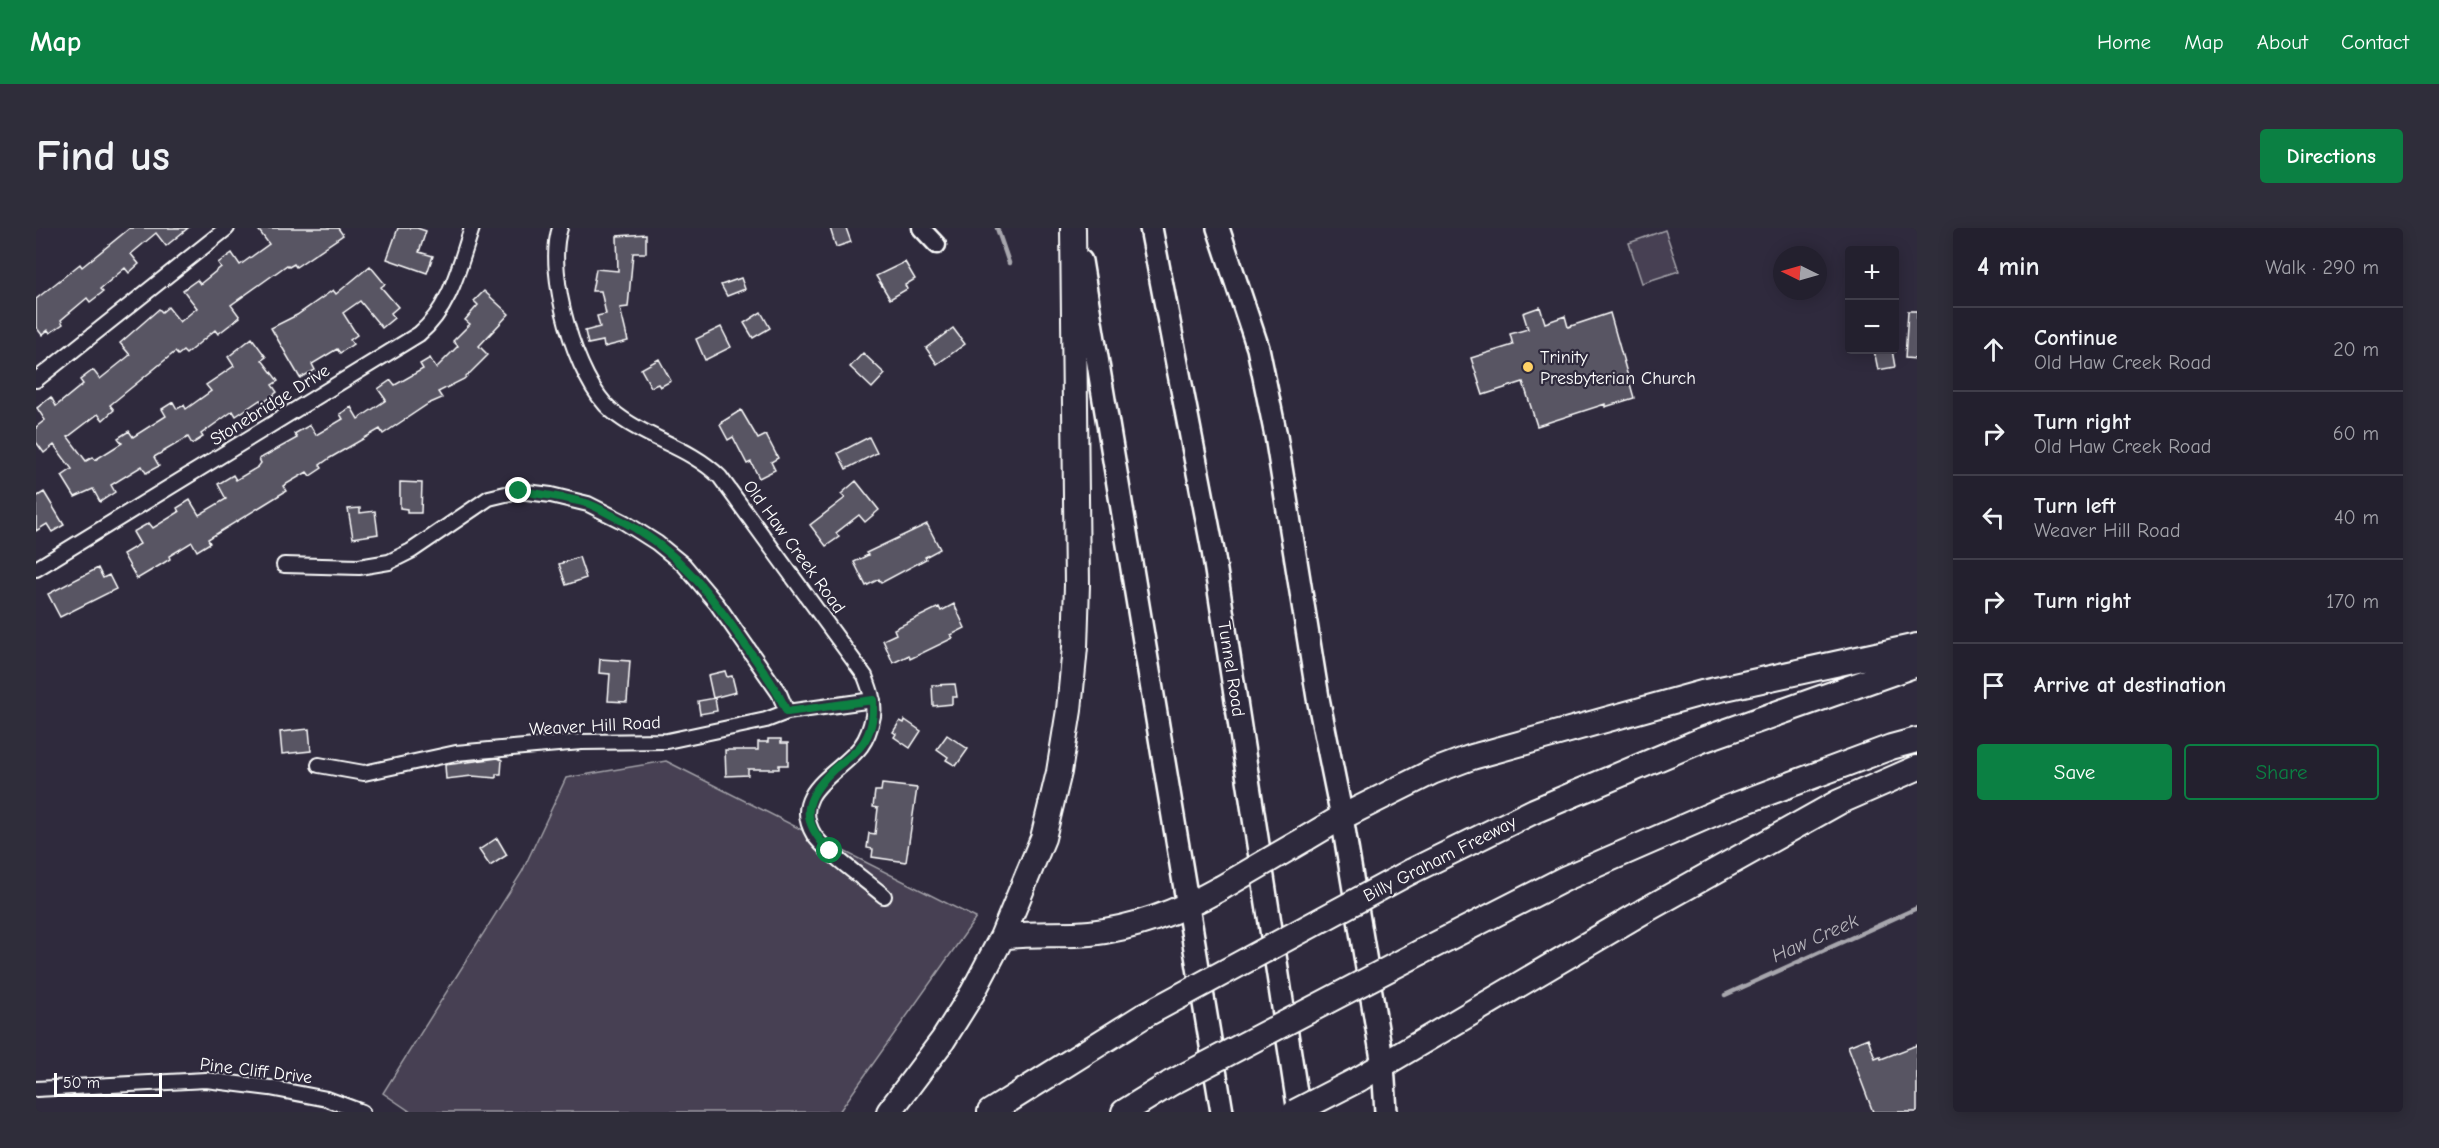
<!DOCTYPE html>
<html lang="en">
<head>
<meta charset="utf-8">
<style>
	body { margin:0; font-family:"Comic Neue",sans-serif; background:#2f2d3a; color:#f1f3f6 }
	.controls { position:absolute; right:18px; top:18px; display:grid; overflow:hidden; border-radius:6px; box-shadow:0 3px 15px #0003 }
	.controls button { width:54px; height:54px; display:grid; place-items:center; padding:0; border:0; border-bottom:2px solid #403e4a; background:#23202e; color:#f1f3f6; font:30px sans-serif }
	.compass { position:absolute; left:1737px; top:18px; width:54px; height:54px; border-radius:50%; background:#23202e; box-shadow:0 3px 15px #0003; rotate:275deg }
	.scale { position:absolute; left:18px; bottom:15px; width:108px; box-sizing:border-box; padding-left:6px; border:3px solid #fff; border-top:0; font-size:16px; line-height:21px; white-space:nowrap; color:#fff; -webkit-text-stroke:4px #2f2a3d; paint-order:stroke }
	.stop { position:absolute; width:18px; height:18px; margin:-14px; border:4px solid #0b8043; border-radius:50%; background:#fff }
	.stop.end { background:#0b8043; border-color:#fff; box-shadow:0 2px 6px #0008 }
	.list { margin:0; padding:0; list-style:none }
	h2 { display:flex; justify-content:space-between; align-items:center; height:78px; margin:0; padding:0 24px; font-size:26px }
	h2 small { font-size:20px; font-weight:400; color:#a3a3aa }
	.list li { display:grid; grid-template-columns:39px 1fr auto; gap:18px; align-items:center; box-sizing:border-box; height:84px; padding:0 24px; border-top:2px solid #403e4a }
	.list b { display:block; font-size:22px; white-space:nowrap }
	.list p { margin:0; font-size:20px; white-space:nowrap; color:#a3a3aa }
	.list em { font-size:20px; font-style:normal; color:#a3a3aa }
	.actions { display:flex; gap:12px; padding:18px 24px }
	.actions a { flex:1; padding:14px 0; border:2px solid #0b8043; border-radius:6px; text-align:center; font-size:21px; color:#0b8043 }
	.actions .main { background:#0b8043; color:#fff }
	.icon { flex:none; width:33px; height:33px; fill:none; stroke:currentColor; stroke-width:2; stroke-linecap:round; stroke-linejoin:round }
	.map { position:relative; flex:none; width:1881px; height:884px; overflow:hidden; border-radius:6px }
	header { display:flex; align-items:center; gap:36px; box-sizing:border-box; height:84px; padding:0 30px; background:#0b8043; color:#fff }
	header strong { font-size:28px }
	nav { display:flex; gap:33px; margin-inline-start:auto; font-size:21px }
	.intro { display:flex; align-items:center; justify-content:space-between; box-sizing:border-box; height:144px; padding:0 36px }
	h1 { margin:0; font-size:42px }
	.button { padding:15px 27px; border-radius:6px; background:#0b8043; color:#fff; font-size:21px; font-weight:700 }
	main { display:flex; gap:36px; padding:0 36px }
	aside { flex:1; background:#23202e; border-radius:6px; box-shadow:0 3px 15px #0003 }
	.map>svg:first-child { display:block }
	.green { fill:#464152; stroke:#a2a0a8; stroke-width:1.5 }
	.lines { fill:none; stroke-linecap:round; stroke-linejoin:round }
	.stream { stroke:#a7a6ad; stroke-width:4.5 }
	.building { fill:#595564; stroke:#fff; stroke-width:1.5 }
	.minor-casing { stroke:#fff; stroke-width:18 }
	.tertiary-casing { stroke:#fff; stroke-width:21 }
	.primary-casing { stroke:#fff; stroke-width:26 }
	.motorway-casing { stroke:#fff; stroke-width:28 }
	.minor { stroke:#2f2a3d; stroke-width:14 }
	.tertiary { stroke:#2f2a3d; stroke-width:16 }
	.primary { stroke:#2f2a3d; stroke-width:21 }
	.motorway { stroke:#2f2a3d; stroke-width:24 }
	.motorway-bridge-casing { stroke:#fff; stroke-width:28; stroke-linecap:butt }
	.motorway-bridge { stroke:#2f2a3d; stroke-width:24 }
	.route { stroke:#0b8043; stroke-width:8 }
	.poi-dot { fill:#ffd166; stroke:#2f2a3d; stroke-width:2 }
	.labels { text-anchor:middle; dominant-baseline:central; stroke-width:4.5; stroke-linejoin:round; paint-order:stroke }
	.poi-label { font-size:18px; fill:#fff; stroke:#2f2a3d; text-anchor:start }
	.street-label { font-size:18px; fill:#fff; stroke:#2f2a3d }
	.water-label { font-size:20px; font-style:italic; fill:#b6b4bb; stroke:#2f2a3d }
</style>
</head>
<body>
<header>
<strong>Map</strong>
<nav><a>Home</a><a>Map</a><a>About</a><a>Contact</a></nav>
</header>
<div class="intro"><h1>Find us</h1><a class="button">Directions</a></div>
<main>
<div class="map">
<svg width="1881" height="884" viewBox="0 0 1881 884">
	<rect width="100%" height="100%" fill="#2f2a3d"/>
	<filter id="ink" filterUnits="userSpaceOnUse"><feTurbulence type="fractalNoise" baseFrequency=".0167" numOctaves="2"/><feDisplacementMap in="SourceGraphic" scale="12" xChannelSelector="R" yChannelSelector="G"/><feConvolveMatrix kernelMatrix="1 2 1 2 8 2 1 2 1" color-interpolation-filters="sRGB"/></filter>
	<g filter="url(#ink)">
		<path class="green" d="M1629,2l14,41 -37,12 -13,-40z
			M630,533l310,157 -137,194h-428l-28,-19 139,-221 44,-94z"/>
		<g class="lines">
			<path class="stream" d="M961,0l12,35
				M1689,767l192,-87"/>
		</g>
		<path class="building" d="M94,0h58l-22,18 -10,-13 -25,21 8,10 -10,9 -4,-5 -25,21 3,3 -13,10 -3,-4 -26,22 2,4 -13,9 -2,-3 -6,5 -6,-8v-28l44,-35 2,3z
			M221,0h81l5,7 -47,32 -2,-3 -5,3 -2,-2 -56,40 9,12 -22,17 -3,-4 -29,24 -3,-3 -5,4 -3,-3 -65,53 4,5 -11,10 -5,-6 -30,23 18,24 7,-4 2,3 27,-17 -4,-5 11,-7 4,6 33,-21 -4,-7 11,-7 4,7 7,-4 2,4 25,-18 -5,-6 28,-19 -6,-9 24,-19 14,19 -4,3 16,21 -6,4 5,7 -14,11 -3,-3 -24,16 -3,-5 -32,23 2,3 -11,7 -4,-7 -34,20 5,9 -13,7 -4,-7 -31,19 4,7 -15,10 -7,-13 -18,8 -13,-21 10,-7 -18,-24 -10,8 -8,-11v-15l9,-7 -8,-12 14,-11 5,9 27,-22 -3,-4 13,-10 7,9 30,-24 -10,-12 39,-34 3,3 6,-5 12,15 17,-14 -14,-18 14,-10 3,4 21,-17 -3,-4 14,-10 8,12 29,-21z
			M362,0h19l9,3 -7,21 14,4 -6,17 -40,-14z
			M794,0h16l5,14 -15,5z
			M610,6v19h-13l-5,54 -8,1 8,33 -24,6 -1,-6 -15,3 -3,-13 15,-4 -3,-11 9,-2 -5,-23h-9l4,-22 22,2 -1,-35z
			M869,34l10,17 -10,6 2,4 -17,10 -14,-23z
			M334,38l15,18 -4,3 17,20 -7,6 3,5 -12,10 -22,-27 -17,12 14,22 -7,5 3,4 -13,9 -3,-4 -25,15 3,6 -15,8 -29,-50 26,-13 36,-25 3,4z
			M705,50l4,11 -18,7 -6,-11z
			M448,63l25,23 -30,32 9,9 -24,24 -26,13 4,6 -14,6 -45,30 -3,-5 -50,29 -10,7 2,3 -12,8 -3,-4 -24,14 3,5 -78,48 2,4 -13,8 -5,-9 -23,14 1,3 -8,5 -25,15 -14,-25 17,-10 -7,-12 16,-9 4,5 26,-16 -2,-4 13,-8 9,15 27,-16 -8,-15 15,-9 3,5 22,-13 3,-4 -2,-4 38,-21 -3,-4 16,-9 6,10 27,-16 -3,-5 11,-7 7,12 28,-19 -8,-11 13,-9 4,5 28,-16 -3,-5 10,-6 6,10 22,-22 -5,-5 17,-17 -5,-4 13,-15 -4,-4z
			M1504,79l5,16 20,-7 3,11 42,-14 24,85 -29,9v-3l-68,22 -14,-44 -40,13 -12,-37 42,-13 -3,-11 18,-5 -5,-16z
			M1872,83h9v48l-12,-1z
			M725,84l9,16 -17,10 -9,-15z
			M685,99l10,20 -26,13 -9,-21z
			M917,100l12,16 -28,20 -11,-16z
			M1838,122h18l3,17 -17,3z
			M827,125l22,21 -13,14 -22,-21z
			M623,131l12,22 -11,6 -2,-3 -7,3 -10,-18z
			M705,182l17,29 8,-4 12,23 -7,4 4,8 -16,8 -8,-16 -4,2 -14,-27 -5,3 -8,-15 3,-2 -1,-1z
			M833,209l8,16 -31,16 -8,-16z
			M820,253l23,29 -14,12 -6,-7 -23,18 3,4 -13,9 -16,-21 35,-27 -4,-4z
			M364,254l22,1 -1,30h-14v-4l-7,-1z
			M8,264l20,33 -12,7 -5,-8 -11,7v-34z
			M324,280v5l15,-2 3,23 -25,4 -5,-29z
			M891,296l13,25 -15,8 1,2 -45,24 -2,-4 -13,7 -12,-24 14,-7 -2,-2z
			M543,329l7,21 -20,7 -7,-21z
			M62,340l5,10 6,-3 7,14 -56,28 -12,-23z
			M918,376l11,24 -14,7 2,3 -43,21 -1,-4 -16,8 -10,-23 13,-6 -2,-5 45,-22 2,4z
			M564,431l30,2 -3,41 -19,-1 2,-27 -11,-1z
			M689,443l2,6 5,-1 4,16 -23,6 -5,-23z
			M919,456l2,13h-5v7l-19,2 -1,-21z
			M679,470l2,13 -17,3 -2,-13z
			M869,492l16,11 -11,17 -16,-11 2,-3 -3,-2 7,-11 4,2z
			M273,501l2,22 -29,3 -2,-22z
			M911,507l21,14 -12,17 -10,-6 2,-3 -11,-8z
			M732,511h13v4h7v22h-9v4h-31v6l-22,1 -1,-26h33v-8h10z
			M462,530l4,2 -1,14h-5v4l-24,-2 -26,3 -1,-14z
			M846,556l35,4 -11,74 -34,-5 1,-8 -6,-1 2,-15 6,1 3,-26 -5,-1 2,-16h6z
			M461,610l10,17 -17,11 -11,-16z
			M1832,810l7,20 5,-2 1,3 36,-14v67h-44l-25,-66z"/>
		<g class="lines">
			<defs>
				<path id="minor" d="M524,0c-15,44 16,153 52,183 33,28 77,35 108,66l145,199c5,13 10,26 8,40 -2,10 -6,22 -12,30 -20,27 -73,46 -47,89 10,16 54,47 70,61
					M0,152l191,-152
					M248,337l75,2 30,-5 22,-11 78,-53 29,-7 33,4 37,9 36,18 33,21 27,22 33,39 62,89 8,19
					M0,341l383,-235c32,-27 40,-68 53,-106
					M283,537l45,8 92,-20 125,-11 86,-1 99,-21 21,-8 86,-12
					M0,861l170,-9 64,8 57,11 35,13"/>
				<path id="tertiary" d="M885,0l16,17"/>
				<path id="primary" d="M1115,0l62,323 86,561
					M1182,0l40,120 18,88 42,262 24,119 41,248 3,47
					M1045,33l141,851"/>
				<path id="motorway" d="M1269,611l37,-22 90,-45 40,-15 230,-64 215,-47
					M1374,644l124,-61 168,-71 215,-76
					M966,709c29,-5 58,-1 88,-4 46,-5 90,-22 131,-45
					M1385,724l145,-74 156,-68 169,-63 26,-7
					M1323,851l285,-168 195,-109 78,-34
					M853,884l54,-72 30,-48 29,-55 41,-99 16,-66 10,-62 6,-63 2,-62 -4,-357
					M954,884l155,-97
					M1088,884l47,-29"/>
			</defs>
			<use href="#minor" class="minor-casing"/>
			<use href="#tertiary" class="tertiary-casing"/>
			<use href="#primary" class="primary-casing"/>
			<use href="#motorway" class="motorway-casing"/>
			<use href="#minor" class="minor"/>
			<use href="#tertiary" class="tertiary"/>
			<use href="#primary" class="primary"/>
			<use href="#motorway" class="motorway"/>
			<defs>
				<path id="motorway-bridge" d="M1185,660l84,-49
					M1109,787l265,-143
					M1135,855l250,-131
					M1259,884l64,-33"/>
			</defs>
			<use href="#motorway-bridge" class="motorway-bridge-casing"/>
			<use href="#motorway-bridge" class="motorway-bridge"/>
		</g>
	</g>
	<g class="lines" filter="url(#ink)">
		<path class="route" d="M483,263c22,3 45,6 67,12 10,3 19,9 29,14 59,30 89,68 126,122 16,23 34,46 46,73l86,-12c1,17 -2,35 -14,48 -7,8 -17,14 -25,21 -31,30 -35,51 -4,82"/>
	</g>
	<circle class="poi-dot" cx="1492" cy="139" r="6"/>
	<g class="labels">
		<g class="poi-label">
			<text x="1504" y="129">Trinity<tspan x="1504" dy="21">Presbyterian Church</tspan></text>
		</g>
		<g class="street-label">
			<text transform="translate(234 177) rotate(-32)">Stonebridge Drive</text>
			<text transform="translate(758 319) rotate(54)">Old Haw Creek Road</text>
			<text transform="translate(1195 441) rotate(81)">Tunnel Road</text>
			<text transform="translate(559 498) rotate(-3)">Weaver Hill Road</text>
			<text transform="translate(1404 631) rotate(-27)">Billy Graham Freeway</text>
			<text transform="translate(220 843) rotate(7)">Pine Cliff Drive</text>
		</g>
		<g class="water-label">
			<text transform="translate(1779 710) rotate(-24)">Haw Creek</text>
		</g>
	</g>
</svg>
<div class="controls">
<button>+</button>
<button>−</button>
</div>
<svg class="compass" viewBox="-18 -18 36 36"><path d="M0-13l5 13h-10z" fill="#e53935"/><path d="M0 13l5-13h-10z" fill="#a3a3aa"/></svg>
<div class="scale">50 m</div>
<div class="stop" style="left:794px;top:623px"></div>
<div class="stop end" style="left:483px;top:263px"></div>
</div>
<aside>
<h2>4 min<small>Walk · 290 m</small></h2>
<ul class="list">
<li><svg class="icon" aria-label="ahead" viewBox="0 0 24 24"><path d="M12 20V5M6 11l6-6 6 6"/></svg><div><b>Continue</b><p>Old Haw Creek Road</p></div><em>20 m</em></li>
<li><svg class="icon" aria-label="right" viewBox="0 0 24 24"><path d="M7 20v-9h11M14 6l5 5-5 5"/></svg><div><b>Turn right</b><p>Old Haw Creek Road</p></div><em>60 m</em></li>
<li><svg class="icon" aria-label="left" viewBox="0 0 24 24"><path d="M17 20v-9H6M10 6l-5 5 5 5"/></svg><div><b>Turn left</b><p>Weaver Hill Road</p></div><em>40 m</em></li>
<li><svg class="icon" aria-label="right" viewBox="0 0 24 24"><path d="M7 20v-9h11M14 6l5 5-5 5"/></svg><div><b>Turn right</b></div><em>170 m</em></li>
<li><svg class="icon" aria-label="arrive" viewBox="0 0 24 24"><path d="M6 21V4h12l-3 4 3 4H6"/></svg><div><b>Arrive at destination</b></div></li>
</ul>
<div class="actions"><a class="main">Save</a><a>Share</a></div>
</aside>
</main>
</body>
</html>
